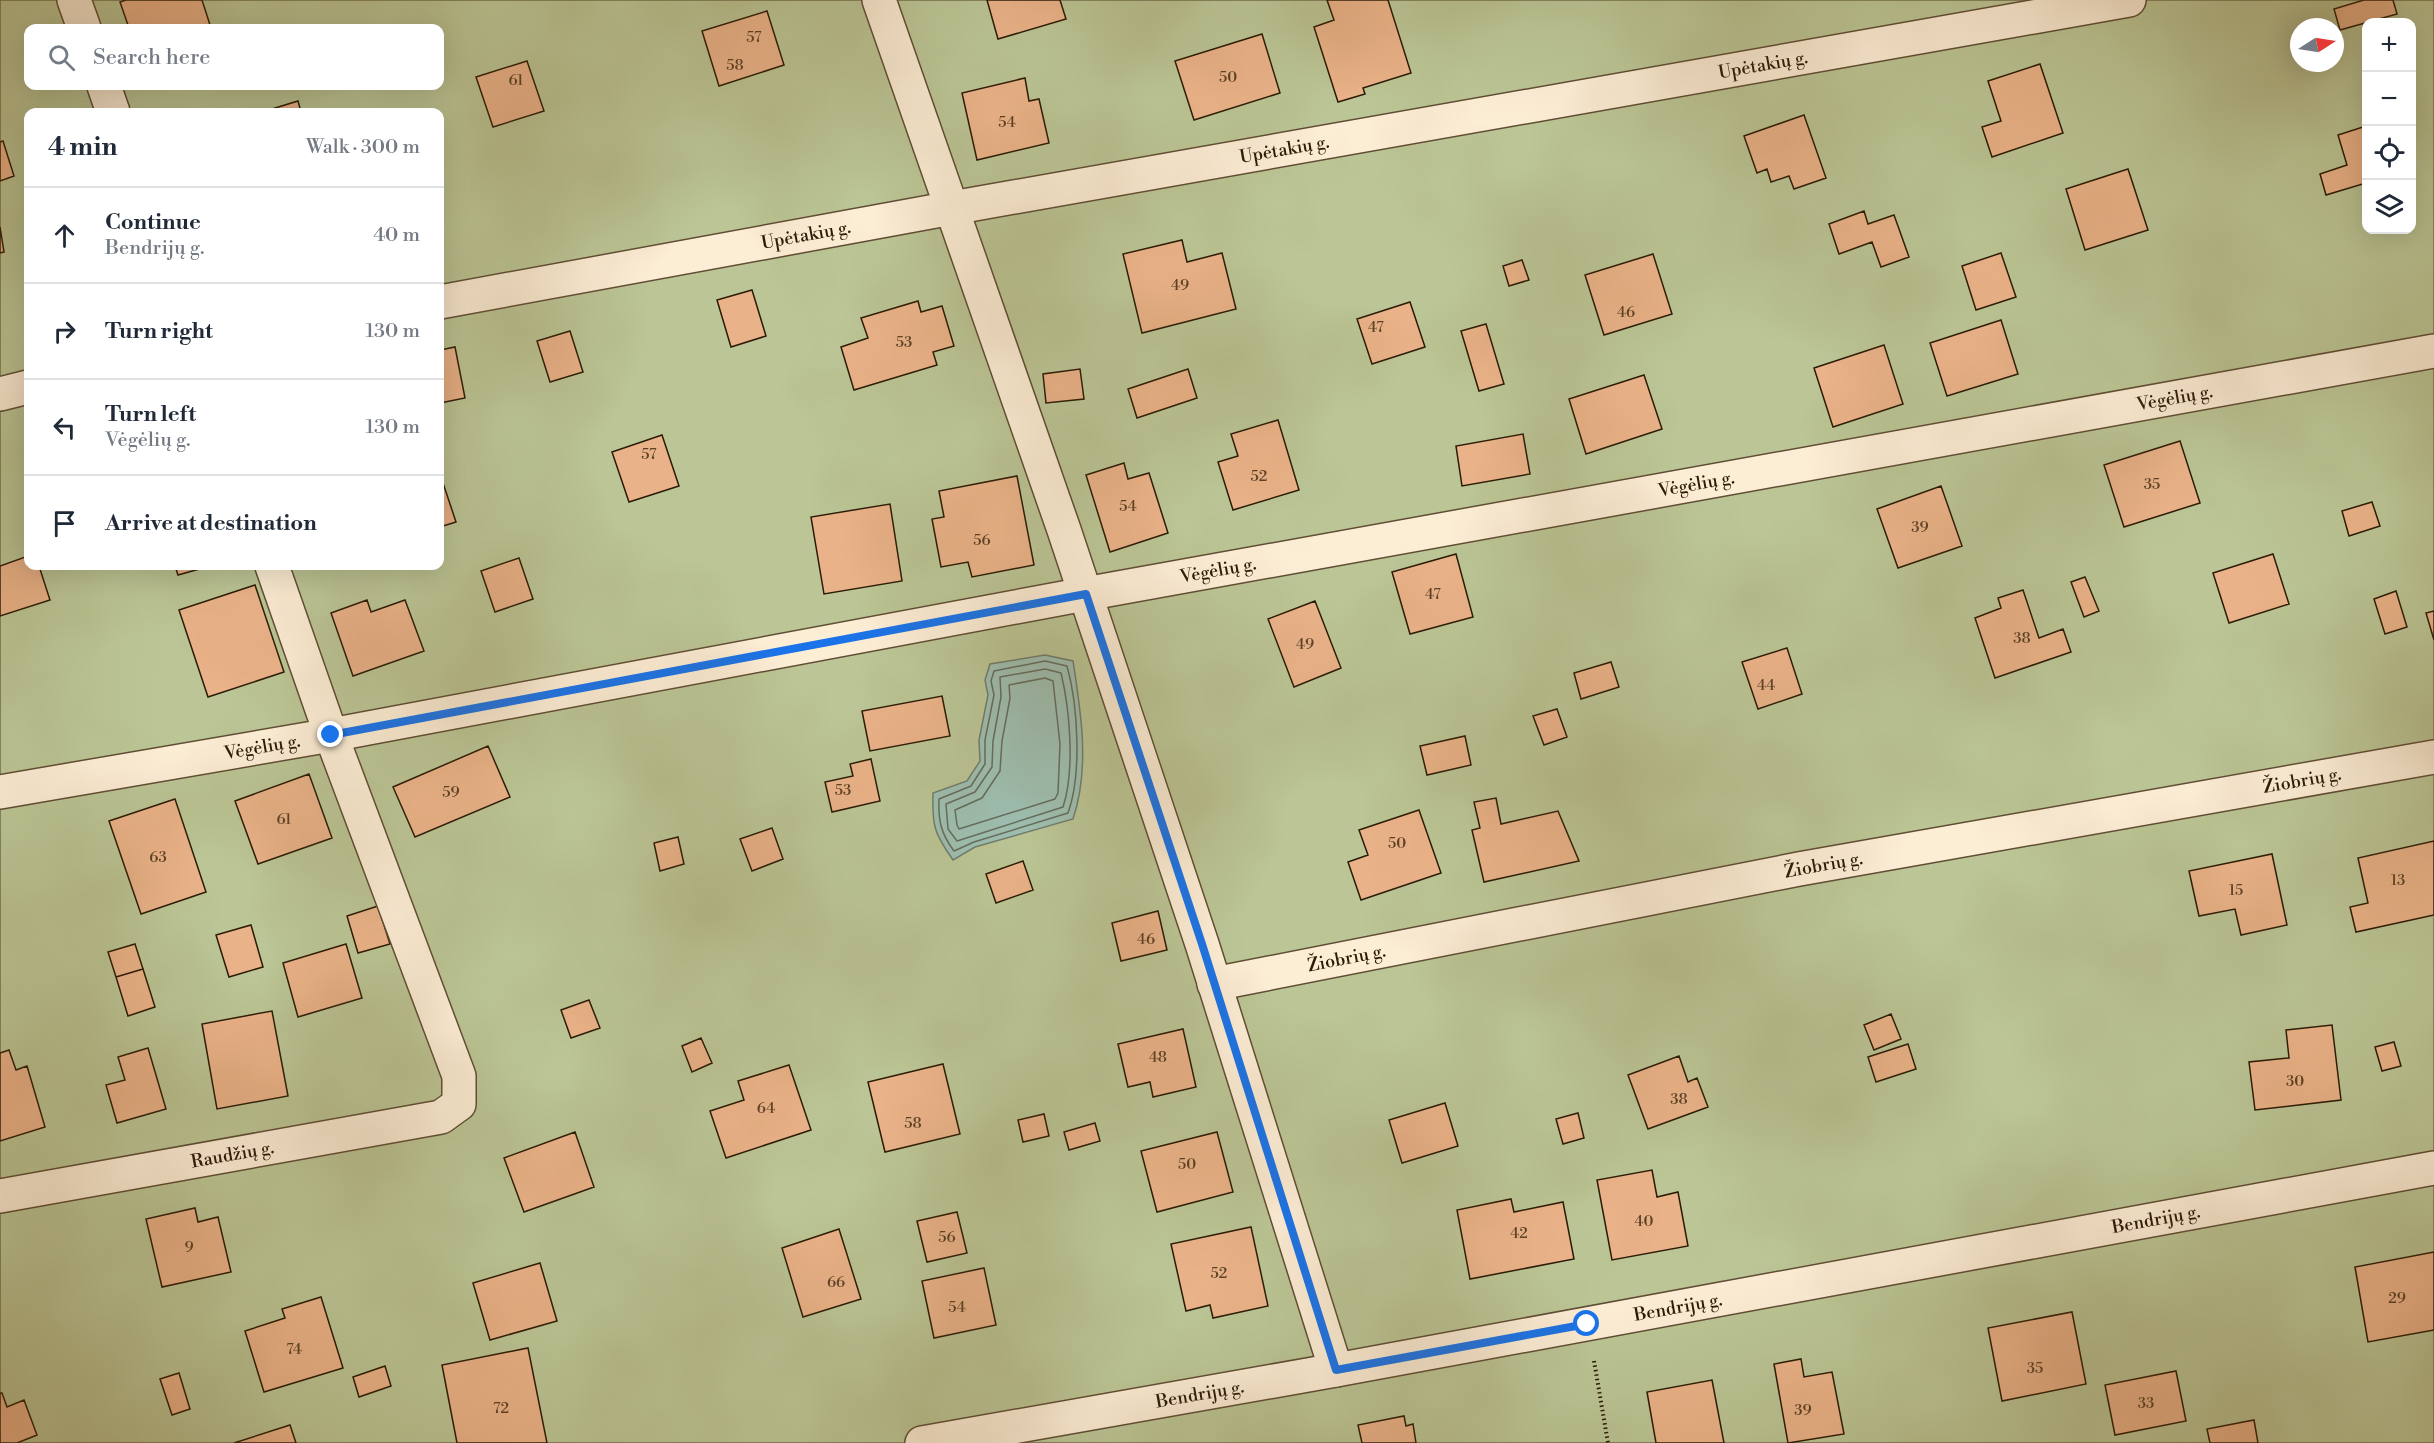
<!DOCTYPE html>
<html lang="en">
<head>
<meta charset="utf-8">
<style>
	body { margin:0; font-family:"Libre Bodoni",serif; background:#f6f6f7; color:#1f2937 }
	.controls { position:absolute; right:18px; top:18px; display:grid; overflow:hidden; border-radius:12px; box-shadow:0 6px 24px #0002 }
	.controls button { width:54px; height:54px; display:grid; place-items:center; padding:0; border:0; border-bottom:2px solid #e0e1e3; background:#fff; color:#1f2937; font:30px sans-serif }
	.compass { position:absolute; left:2290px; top:18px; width:54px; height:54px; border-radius:50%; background:#fff; box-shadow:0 6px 24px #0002; rotate:78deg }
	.stop { position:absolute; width:18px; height:18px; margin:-14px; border:4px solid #1a73e8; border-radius:50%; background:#fff }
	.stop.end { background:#1a73e8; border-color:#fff; box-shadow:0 2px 6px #0008 }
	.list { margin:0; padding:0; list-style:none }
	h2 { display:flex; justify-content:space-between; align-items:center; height:78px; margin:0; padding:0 24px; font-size:26px }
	h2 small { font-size:20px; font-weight:400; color:#747a83 }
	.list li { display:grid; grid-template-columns:39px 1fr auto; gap:18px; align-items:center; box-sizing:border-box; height:96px; padding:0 24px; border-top:2px solid #e0e1e3 }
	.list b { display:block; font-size:22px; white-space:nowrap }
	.list p { margin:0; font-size:20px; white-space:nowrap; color:#747a83 }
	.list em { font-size:20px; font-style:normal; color:#747a83 }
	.icon { flex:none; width:33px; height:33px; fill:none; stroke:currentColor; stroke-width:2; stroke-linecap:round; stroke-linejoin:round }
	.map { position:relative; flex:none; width:2434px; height:1443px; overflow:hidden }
	.search { position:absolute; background:#fff; box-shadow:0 6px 24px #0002; left:24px; top:24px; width:420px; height:66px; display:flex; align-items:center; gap:15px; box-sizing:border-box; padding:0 21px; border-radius:12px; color:#747a83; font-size:22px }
	.panel { position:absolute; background:#fff; box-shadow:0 6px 24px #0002; left:24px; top:108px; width:420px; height:462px; border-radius:12px }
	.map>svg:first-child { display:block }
	.green { fill:#bbc595; stroke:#73704e; stroke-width:1.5; fill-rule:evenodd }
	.water { fill:#9ebfb1; stroke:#707d6d; stroke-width:1.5 }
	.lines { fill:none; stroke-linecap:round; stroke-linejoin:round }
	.shore { stroke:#646d5c; stroke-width:1.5 }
	.building { fill:#eab288; stroke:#2b1b06; stroke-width:1.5 }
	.minor-casing { stroke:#5f4d34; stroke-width:36 }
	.path { stroke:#2b1b06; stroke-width:4; stroke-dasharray:1.5 3; stroke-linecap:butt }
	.minor { stroke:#fcedd5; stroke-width:33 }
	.route { stroke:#1a73e8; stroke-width:8 }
	.labels { text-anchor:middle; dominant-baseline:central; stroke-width:6; stroke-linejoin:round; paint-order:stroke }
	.number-label { font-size:15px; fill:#5b4126 }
	.street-label { font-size:18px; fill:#2b1b06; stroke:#fcedd5 }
</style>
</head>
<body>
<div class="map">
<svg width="2434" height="1443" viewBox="0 0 2434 1443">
	<rect width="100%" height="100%" fill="#fae4bf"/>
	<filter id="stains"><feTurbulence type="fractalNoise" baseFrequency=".00333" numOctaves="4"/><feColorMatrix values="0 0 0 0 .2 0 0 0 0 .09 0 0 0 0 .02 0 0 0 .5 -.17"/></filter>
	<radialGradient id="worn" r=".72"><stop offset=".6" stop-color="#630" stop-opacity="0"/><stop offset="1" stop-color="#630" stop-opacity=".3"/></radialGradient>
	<path class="green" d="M0,0h2434v1443h-2434zM2366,22h46v208h-46zM2299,27h36v36h-36zM28,28h412v58h-412zM28,112h412v454h-412z"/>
	<path class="water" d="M1045,655l28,6c8,51 17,108 0,158l-98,28 -22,13c-19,-27 -21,-34 -20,-67l34,-12 13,-20 -1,-21 9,-45 -3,-15 5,-16z"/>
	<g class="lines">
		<path class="shore" d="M1045,661l22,5c11,39 15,109 1,147l-94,29 -20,9c-13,-17 -16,-31 -15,-52l32,-13 14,-22v-24l9,-45 -3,-14 3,-10z
			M1045,669l16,4c9,37 14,98 2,134l-106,34 -9,-12 -2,-25 29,-12 17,-25 1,-26 8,-44 -1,-20z
			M1045,678l8,3 7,63 -2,49 -3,6 -96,30 -2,-4 -2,-15 27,-12 18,-27 2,-30 8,-43 -1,-13z"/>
	</g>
	<path class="building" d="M126,0h76l9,28h-82l-9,-26z
		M987,0h73l6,19 -68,20z
		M1327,0h61l23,73 -48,15 2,6 -27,8 -24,-75 20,-7z
		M2364,0h29l4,14 -57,16 -6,-21z
		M767,11l17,54 -65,21 -17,-55z
		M1262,34l18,59 -86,27 -19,-59z
		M527,61l17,50 -51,16 -17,-50z
		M2040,64l23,69 -71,24 -10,-30 19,-6 -13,-40z
		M1025,78l4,23 10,-2 10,44 -72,17 -15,-67z
		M298,101l3,11h-39z
		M1804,115l22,63 -32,11 -5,-13 -18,6 -4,-13 -10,4 -13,-37z
		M2366,126v57l-40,12 -6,-21 27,-9 -9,-30z
		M3,141l11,35 -14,5v-39z
		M2128,169l20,61 -63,20 -19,-61z
		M1864,211l4,13 26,-9 15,42 -28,10 -9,-25 -33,12 -10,-30z
		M0,227l4,25 -4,1z
		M1182,240l5,22 35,-9 14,56 -94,24 -19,-79z
		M2001,253l15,44 -40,13 -14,-44z
		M1653,254l19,60 -68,21 -19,-60z
		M1522,260l7,20 -20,6 -6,-20z
		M752,290l14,46 -35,11 -14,-47z
		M918,301l3,11 21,-6 12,40 -21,6 4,13 -83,25 -13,-43 27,-9 -7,-20z
		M1410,302l15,45 -53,17 -15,-45z
		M2001,320l17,54 -71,22 -17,-53z
		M1486,324l18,60 -25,7 -18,-60z
		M570,331l13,41 -33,10 -13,-41z
		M1884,345l19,59 -70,23 -19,-59z
		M455,347l10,51 -25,5v-53z
		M1080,369l4,30 -38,4 -3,-29z
		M1188,369l9,29 -60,20 -9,-29z
		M1644,375l18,54 -76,25 -17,-55z
		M1278,420l21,70 -66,20 -15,-48 20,-6 -7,-22z
		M1523,434l7,40 -68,12 -6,-40z
		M662,435l17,51 -50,16 -17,-50z
		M2180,441l20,62 -76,24 -20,-62z
		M1124,463l4,16 21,-6 19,60 -58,19 -24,-77z
		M440,474l16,48 -16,5z
		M1017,476l17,89 -62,12 -4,-15 -27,5 -9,-48 12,-2 -5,-26z
		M1941,486l21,60 -64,22 -21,-59z
		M2372,502l8,24 -31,10 -7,-25z
		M890,504l12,77 -78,13 -13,-77z
		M1456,554l17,63 -63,17 -18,-62z
		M2273,554l16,50 -60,19 -16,-50z
		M28,556v10h11l11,34 -50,16v-50z
		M519,558l14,41 -38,13 -14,-41z
		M175,566h35l-32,9z
		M2085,577l14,34 -15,6 -13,-35z
		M255,585l29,87 -76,25 -29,-87z
		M2023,590l16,48 24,-9 8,23 -76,26 -20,-60 26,-10 -3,-10z
		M2396,591l11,36 -22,7 -11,-35z
		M367,600l4,12 34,-12 19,51 -71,25 -22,-63z
		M1315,601l26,67 -47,19 -26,-68z
		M2434,611v29l-8,-27z
		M1787,648l15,46 -44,15 -16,-47z
		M1611,662l8,25 -38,12 -7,-26z
		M942,696l8,40 -80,15 -8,-40z
		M1557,709l10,28 -23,8 -11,-29z
		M1465,736l6,29 -44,10 -7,-29z
		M488,746l22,51 -95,40 -22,-50z
		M871,759l9,42 -48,11 -7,-30 28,-6 -3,-12z
		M309,774l23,64 -74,26 -23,-63z
		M1496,798l5,26 57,-13 21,50 -95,21 -12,-52 8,-2 -6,-26z
		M175,799l31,93 -65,22 -32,-93z
		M1419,810l22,63 -80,27 -13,-38 20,-7 -9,-25z
		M772,828l11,31 -31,12 -12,-32z
		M678,837l6,27 -24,7 -6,-28z
		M2434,841v74l-78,17 -6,-25 18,-4 -10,-45z
		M2272,854l15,71 -46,10 -6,-26 -36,7 -10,-45z
		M1023,861l10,29 -37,13 -10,-29z
		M378,906l12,38 -32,9 -11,-37z
		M1158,911l9,39 -46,11 -9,-38z
		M251,925l12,42 -34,10 -13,-42z
		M135,944l8,25 -27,8 -8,-25z
		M346,944l16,54 -64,19 -15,-54z
		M143,969l12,38 -27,9 -12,-39z
		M589,1000l11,28 -29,10 -10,-28z
		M272,1011l16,85 -71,13 -15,-85z
		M1891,1014l10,25 -27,11 -10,-25z
		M2332,1025l9,75 -86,10 -6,-48 40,-4 -3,-28z
		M1183,1029l13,58 -43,10 -3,-15 -22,5 -10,-43z
		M701,1038l11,25 -20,9 -10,-26z
		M2394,1042l7,24 -19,5 -7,-24z
		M1908,1044l8,25 -40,13 -8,-25z
		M148,1048l18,61 -49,14 -11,-38 19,-5 -7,-23z
		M9,1050l7,20 11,-4 18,61 -45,14v-88z
		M1679,1056l9,26 9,-4 11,29 -60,22 -20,-54z
		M943,1064l17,70 -75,18 -17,-70z
		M789,1065l22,65 -85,28 -16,-47 34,-11 -6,-19z
		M1445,1103l13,43 -56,17 -13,-43z
		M1578,1113l6,25 -21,6 -7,-25z
		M1044,1114l5,22 -26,6 -5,-22z
		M1095,1123l5,18 -31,9 -5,-18z
		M575,1132l19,55 -70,25 -20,-54z
		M1217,1132l16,60 -76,20 -16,-61z
		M1652,1170l5,27 21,-5 10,54 -76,14 -15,-80z
		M1511,1199l3,13 49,-10 11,57 -104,20 -13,-69z
		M195,1208l3,14 20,-5 13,55 -69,15 -16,-68z
		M957,1212l10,41 -40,9 -10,-41z
		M1251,1227l17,79 -55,12 -3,-13 -24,6 -15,-67z
		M839,1229l22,70 -58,18 -21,-69z
		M2434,1252v78l-66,12 -13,-75z
		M540,1263l17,58 -67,19 -17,-57z
		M984,1268l12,57 -62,13 -12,-57z
		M321,1297l22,71 -79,24 -19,-61 40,-13 -3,-9z
		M2072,1312l14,72 -84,17 -14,-73z
		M528,1348l19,95h-90l-15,-78z
		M1801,1359l3,18 28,-5 12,62 -56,9 -14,-79z
		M385,1366l6,20 -32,11 -6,-20z
		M2176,1371l10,50 -71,14 -10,-50z
		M179,1373l11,36 -18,6 -12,-36z
		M1712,1380l12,63h-68l-9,-51z
		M0,1393h2l5,14 17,-7 13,35 -20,8h-17z
		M1404,1416l2,10 7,-2 3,19h-54l-4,-18z
		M2254,1420l4,23h-48l-3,-14z
		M290,1425l6,18h-62z"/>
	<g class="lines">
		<defs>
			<g id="minor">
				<path d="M74,0l10,28"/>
				<path d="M879,0l185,530 138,414 134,426"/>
				<path d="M104,86l9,26"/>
				<path id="s1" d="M440,302l512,-94 1177,-208"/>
				<path d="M0,394l28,-7"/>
				<path id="s2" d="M0,792l331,-57 754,-141 1349,-243"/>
				<path id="s3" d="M1214,984l585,-115 635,-112"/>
				<path id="s4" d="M0,1196l441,-79 18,-13v-28l-128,-341 -59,-169"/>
				<path id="s5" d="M922,1443l414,-73 1098,-202"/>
			</g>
		</defs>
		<use href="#minor" class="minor-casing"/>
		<path class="path" d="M1594,1361l14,82"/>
		<use href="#minor" class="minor"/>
	</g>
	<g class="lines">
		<path class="route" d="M331,735l755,-141 116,350 134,426 251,-46"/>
	</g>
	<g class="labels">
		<g class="number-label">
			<text x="754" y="37">57</text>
			<text x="735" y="65">58</text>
			<text x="1228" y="77">50</text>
			<text x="516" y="80">61</text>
			<text x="1007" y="122">54</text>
			<text x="1180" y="285">49</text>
			<text x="1626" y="312">46</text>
			<text x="1376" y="327">47</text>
			<text x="904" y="342">53</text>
			<text x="649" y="454">57</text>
			<text x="1259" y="476">52</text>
			<text x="2152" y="484">35</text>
			<text x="1128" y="506">54</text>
			<text x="1920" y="527">39</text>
			<text x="982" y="540">56</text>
			<text x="1433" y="594">47</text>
			<text x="2022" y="638">38</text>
			<text x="1305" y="644">49</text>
			<text x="1766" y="685">44</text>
			<text x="843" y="790">53</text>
			<text x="451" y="792">59</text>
			<text x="284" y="819">61</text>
			<text x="1397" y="843">50</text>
			<text x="158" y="857">63</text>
			<text x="2398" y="880">13</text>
			<text x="2236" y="890">15</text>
			<text x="1146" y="939">46</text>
			<text x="1158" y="1057">48</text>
			<text x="2295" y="1081">30</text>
			<text x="1679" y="1099">38</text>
			<text x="766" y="1108">64</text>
			<text x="913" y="1123">58</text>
			<text x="1187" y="1164">50</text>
			<text x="1644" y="1221">40</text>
			<text x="1519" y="1233">42</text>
			<text x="947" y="1237">56</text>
			<text x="189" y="1247">9</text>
			<text x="1219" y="1273">52</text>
			<text x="836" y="1282">66</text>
			<text x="2397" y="1298">29</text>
			<text x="957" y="1307">54</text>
			<text x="294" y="1349">74</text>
			<text x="2035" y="1368">35</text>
			<text x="2146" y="1403">33</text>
			<text x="501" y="1408">72</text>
			<text x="1803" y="1410">39</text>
		</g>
		<g class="street-label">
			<text stroke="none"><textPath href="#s1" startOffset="1344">Upėtakių g.</textPath></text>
			<text stroke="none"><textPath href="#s1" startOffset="858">Upėtakių g.</textPath></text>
			<text stroke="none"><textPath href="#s1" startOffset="372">Upėtakių g.</textPath></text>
			<text stroke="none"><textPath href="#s2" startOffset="2210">Vėgėlių g.</textPath></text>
			<text stroke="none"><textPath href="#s2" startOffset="1724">Vėgėlių g.</textPath></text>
			<text stroke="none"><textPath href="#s2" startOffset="1238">Vėgėlių g.</textPath></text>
			<text stroke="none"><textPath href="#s2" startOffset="266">Vėgėlių g.</textPath></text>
			<text stroke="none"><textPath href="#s3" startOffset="1107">Žiobrių g.</textPath></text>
			<text stroke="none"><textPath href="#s3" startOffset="621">Žiobrių g.</textPath></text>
			<text stroke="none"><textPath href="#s3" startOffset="135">Žiobrių g.</textPath></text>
			<text stroke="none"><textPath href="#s4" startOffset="236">Raudžių g.</textPath></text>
			<text stroke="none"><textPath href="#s5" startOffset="1254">Bendrijų g.</textPath></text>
			<text stroke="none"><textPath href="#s5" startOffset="768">Bendrijų g.</textPath></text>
			<text stroke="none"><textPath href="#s5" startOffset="282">Bendrijų g.</textPath></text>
		</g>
	</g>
	<rect width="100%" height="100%" filter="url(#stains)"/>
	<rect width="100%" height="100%" fill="url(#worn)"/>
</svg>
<div class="controls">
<button>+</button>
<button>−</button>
<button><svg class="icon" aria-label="locate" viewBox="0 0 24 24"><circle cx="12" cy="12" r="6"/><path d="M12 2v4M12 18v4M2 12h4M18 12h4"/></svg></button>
<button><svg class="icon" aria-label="layers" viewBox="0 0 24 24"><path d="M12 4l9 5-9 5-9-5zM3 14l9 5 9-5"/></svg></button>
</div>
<svg class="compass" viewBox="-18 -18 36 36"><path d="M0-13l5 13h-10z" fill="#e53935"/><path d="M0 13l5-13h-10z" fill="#747a83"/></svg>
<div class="stop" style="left:1587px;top:1324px"></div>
<div class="stop end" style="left:331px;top:735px"></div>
<div class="search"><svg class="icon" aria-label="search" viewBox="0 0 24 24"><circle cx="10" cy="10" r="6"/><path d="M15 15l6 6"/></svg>Search here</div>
<section class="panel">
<h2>4 min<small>Walk · 300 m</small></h2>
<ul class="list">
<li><svg class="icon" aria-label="ahead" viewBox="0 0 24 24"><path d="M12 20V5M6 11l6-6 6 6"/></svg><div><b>Continue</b><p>Bendrijų g.</p></div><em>40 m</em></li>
<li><svg class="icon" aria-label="right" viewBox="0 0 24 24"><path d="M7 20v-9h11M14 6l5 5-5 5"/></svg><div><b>Turn right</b></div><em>130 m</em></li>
<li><svg class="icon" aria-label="left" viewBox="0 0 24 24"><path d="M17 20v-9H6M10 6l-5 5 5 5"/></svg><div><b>Turn left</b><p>Vėgėlių g.</p></div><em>130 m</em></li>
<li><svg class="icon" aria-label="arrive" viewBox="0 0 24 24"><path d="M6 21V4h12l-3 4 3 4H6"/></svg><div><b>Arrive at destination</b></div></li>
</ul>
</section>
</div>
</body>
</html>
